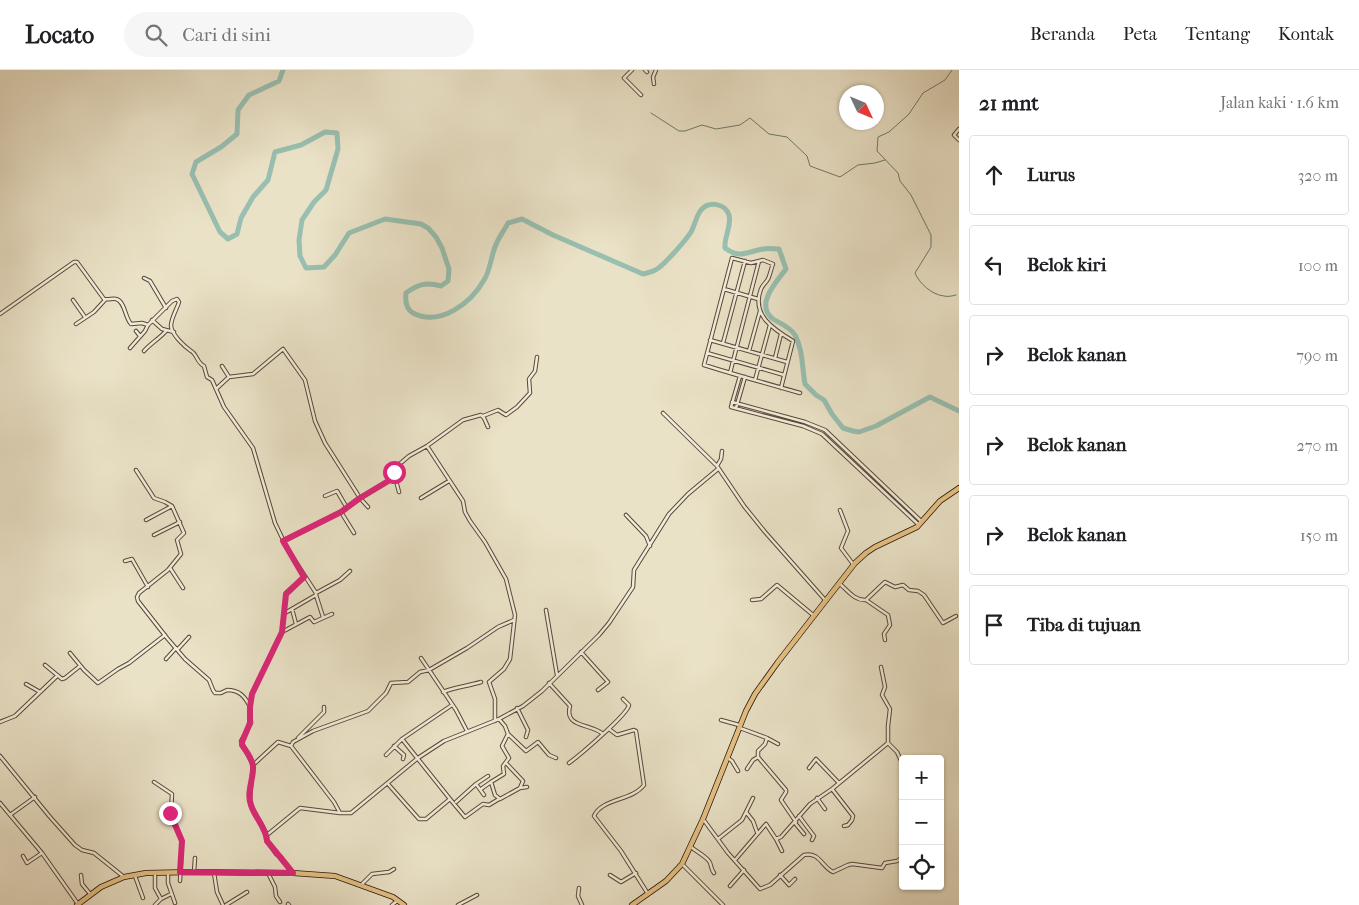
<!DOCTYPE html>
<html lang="id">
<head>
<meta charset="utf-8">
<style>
	body { margin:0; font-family:"IM FELL French Canon",serif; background:#f6f6f6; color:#202124 }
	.controls { position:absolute; right:15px; bottom:15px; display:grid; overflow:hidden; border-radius:5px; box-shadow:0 1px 4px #0004 }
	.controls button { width:45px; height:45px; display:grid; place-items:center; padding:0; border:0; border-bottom:1px solid #e0e0e0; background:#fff; color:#202124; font:25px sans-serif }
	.compass { position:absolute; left:839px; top:15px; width:45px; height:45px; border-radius:50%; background:#fff; box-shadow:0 1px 4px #0004; rotate:134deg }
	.stop { position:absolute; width:15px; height:15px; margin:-11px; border:4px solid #db2777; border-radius:50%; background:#fff }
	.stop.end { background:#db2777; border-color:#fff; box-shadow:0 1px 5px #0008 }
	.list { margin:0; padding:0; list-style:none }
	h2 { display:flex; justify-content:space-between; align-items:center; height:65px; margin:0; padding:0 20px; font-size:21px }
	h2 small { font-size:16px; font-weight:400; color:#757577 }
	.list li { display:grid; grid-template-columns:32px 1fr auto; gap:15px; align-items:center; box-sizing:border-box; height:80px; margin:0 10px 10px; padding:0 10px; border:1px solid #e0e0e0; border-radius:5px }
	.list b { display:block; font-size:19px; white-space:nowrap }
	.list em { font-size:16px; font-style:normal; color:#757577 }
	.icon { flex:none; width:28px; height:28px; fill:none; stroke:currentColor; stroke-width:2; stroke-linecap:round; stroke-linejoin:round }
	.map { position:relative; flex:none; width:959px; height:835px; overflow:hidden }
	header { display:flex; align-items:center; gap:30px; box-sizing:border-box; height:70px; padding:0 25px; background:#fff; border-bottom:1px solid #e0e0e0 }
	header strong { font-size:24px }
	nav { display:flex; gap:28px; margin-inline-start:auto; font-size:18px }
	.search { width:350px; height:45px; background:#f6f6f6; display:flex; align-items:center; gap:12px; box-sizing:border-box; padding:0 18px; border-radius:28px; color:#757577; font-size:19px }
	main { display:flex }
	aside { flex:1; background:#fff }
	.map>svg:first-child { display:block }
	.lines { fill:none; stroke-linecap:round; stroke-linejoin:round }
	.stream { stroke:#6b7b6c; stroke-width:1 }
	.river { stroke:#98bfb0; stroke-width:5 }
	.minor-casing { stroke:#584837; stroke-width:4.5 }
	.primary-casing { stroke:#271407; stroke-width:6 }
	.minor { stroke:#f1ecdb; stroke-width:2.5 }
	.primary { stroke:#e5c184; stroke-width:4.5 }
	.route { stroke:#db2777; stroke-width:6 }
</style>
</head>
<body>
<header>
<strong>Locato</strong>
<div class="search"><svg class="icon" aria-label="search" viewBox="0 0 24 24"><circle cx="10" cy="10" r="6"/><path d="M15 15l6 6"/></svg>Cari di sini</div>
<nav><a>Beranda</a><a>Peta</a><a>Tentang</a><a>Kontak</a></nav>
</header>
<main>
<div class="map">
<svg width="959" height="835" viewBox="0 0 959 835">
	<rect width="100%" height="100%" fill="#eae2c7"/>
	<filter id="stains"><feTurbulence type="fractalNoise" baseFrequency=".004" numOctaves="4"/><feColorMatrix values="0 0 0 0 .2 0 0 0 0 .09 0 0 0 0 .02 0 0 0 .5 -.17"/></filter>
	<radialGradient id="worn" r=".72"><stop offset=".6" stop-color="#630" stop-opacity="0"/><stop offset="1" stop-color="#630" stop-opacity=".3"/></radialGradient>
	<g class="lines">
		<path class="stream" d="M952,0l-7,10 -22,13 -14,21 -20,18 -11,5 -1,14 21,22 2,8 11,14 20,40v12l-16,26c4,10 17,22 29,23 4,1 8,0 12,-1
			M651,43l28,18h6l17,-6 14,4 24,-4 10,-7 19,16 18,3 20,19 3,10 30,11 18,-12 17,-2 10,-3"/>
		<path class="river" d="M283,0l-4,11 -30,14 -11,15 -1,24 -16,13 -25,15 -4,12 28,58 8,7 9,-5 4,-16 12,-21 15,-17 7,-28 26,-7 24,-13 12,1 1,16 -12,41 -12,12 -12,18 -3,20 1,16 6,12 18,-1 11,-12 14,-22 36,-14 36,5 7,4 8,9 6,11 7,21 -1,12 -7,5c-15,-4 -23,-2 -35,7 -1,8 0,16 7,20 27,14 58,-10 71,-33 6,-9 7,-23 11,-33 3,-9 9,-16 13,-24l14,-4 31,16 90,39c4,-1 10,-2 14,-5 8,-5 29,-29 34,-37 4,-7 5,-16 10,-22 8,-9 24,-7 28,5 3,11 -5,21 -4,33 15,11 21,4 38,1 5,-1 11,0 16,0l7,20c-9,12 -32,36 -13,50 8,5 17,8 22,16 8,15 7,33 10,49l11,11 8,5 8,14 11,14 10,3 6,1 17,-6 54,-29 29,14"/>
		<defs>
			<path id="minor" d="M632,0l-8,8 17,17
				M645,0l2,2
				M654,14l-1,-7 3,-7
				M959,59l-5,6 5,5
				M144,208l6,3 16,27
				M724,219l34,10
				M73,230l12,17
				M0,244l74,-52h3l27,37c4,1 9,-1 12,0 9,2 9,19 15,25l11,-1 6,2 24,-24 5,-2 2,3c-2,7 -8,16 -8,24 1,9 13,20 20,25 6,3 6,12 13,15l3,11 5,3 12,27 29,41 22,75 13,27 28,43
				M152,250l10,9 12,3
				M76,254l18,-12 11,-12
				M136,261l4,5
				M710,270l77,22
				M723,273l22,-82
				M130,278l15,-17 3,-6
				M144,281c7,-8 15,-12 22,-20
				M749,281l11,-40
				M707,283l77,22
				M775,288l6,-24
				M730,303l29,-112
				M740,306l-9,31 72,19 19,8 97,91
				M229,307l24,-3 30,-25 22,31 10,41 10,22 35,55 8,9
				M755,310l15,-55
				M781,318l12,-47c-20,-12 -42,-26 -32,-52 2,-5 5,-6 7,-10 2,-4 3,-10 5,-15l-10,-4 -12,3 -19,-5 -28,107c32,10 64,19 96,28
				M216,319l13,-12 -7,-11
				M732,332l73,20 20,8 97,92
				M736,338l9,-31
				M663,343l54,53 27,40 21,26 61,69
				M483,346l15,-6 8,5 11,-8 13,-14 -1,-14 6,-8 2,-14
				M427,376l36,55 2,11 5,9 15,21 21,37 9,36 -5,44 -6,10 -15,13 6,17v22
				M717,396l4,-7 1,-8
				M136,400l18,28 11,4 7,4 12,27 -7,7 4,14 -13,16 -29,23 -2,4 1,4 29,37 18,21 24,21 4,10 2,3h6l6,-3c12,0 18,6 23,17
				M395,407l-1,-6 2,-4 13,-11 18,-10 36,-26 18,-5 3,3 4,9
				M325,426l12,-5 10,17
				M421,428l28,-17
				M840,440l8,21 -7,17 12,16
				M341,442l13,21
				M626,445l20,21 4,10
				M146,450l26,-14
				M154,465l26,-13
				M283,471l58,-29 19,-14 35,-21 4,15
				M125,491l7,-2 16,28
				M170,498l13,20
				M840,514c8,7 15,17 26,16l19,-18 10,5 8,-2 6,5 9,1 6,4 19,28 13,-7
				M316,525l7,22
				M752,530l9,-1 16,-14 36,30
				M866,530l22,15 2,10 -6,9 1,6
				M292,539l4,15
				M546,540l11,65
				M285,543l31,-18v-2l24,-13 10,-9
				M282,562l28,-15 4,5 18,-8
				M178,579l11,-12
				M581,582l27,30 -10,8
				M70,583l14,17 14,13 20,-14 11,-6 36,-28
				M421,588l35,52 11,21
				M166,589l10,-11
				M45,595l17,14 3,-1 15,-12
				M881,597l4,20 -3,8 8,14 -2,17v17
				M549,613l21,23c-6,22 20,17 33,28
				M26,614l14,8
				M443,622c13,-5 25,-6 38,-10
				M517,638l11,22 -2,7
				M499,649l6,7 3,8 18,17 12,-9 11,13 7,3
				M721,650l18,5
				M0,652l15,-6 42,-40
				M740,658l27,10 -2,6 -7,7v6l28,33v2l-5,8 15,22
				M609,659l8,6 17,-5 2,1 8,54c-12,16 -42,13 -50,31l27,35 27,43
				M508,664l-6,12 7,12 -6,8 1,8 -13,8 4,13 5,4 20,-11
				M298,668l26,-26v-5
				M767,668l11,6
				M291,676l43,56 6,11
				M394,676l10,9 -1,4
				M386,685l16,-16
				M0,686l50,61 25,28 7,5 12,3 30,24
				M728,688l4,3 6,10
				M506,693l17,18 -3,7 7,-1
				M569,693c11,-8 59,-49 60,-58l-6,-6
				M253,695l25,-23 13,4 2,-4 20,-11 55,-20 18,-18 5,-10 17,-1 12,-10 9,-2 38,-22 31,-21 16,-7
				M809,698l7,-9 23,24
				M747,699l6,-9 5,-3
				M154,712l18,12 -1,20 11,27 -2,40
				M388,714l31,35h7l24,-20 15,18 18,-13 6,1 10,-6
				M476,714l8,11
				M481,719l10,-7
				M832,719l21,27 -1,4 -4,5 -4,1
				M817,728l8,11
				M450,729l-48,-60 50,-34
				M456,732l20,-18 12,-8
				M0,733l42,50 36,51
				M746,742l7,9 4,11
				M10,745l25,-18
				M799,746l15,20 -2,4
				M703,749l25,34 32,36 10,-4 34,-30c16,-3 17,11 29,17l15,-7 4,-1 30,4 3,-5 12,-2 6,-4
				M795,753l9,11
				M267,765l33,-27 40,5h11l67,-55 26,-17 55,-22 24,-13 19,-15 57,-56 10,-12 24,-36 1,-17 35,-56 19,-20 30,-25
				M718,769l24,-19 11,-22
				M776,769l6,12
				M691,777c6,5 13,8 18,14 3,4 1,7 5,12
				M23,786l4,7 15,-10
				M735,790l31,-36 10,15 5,-2 29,-33 22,-15 56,-46 9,9 6,13
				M683,795l40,40
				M194,802l1,-14
				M292,802l-11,-15 -5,-3 -9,-13v-6l-3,-6 -13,-23 -1,-7 3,-34 -12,-24 10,-18 -1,-16 2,-13 30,-62 4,-39 18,-16
				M168,803v10l7,20
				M214,803l3,19 6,13
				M268,803l7,14 1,9 4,6
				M81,805l1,9 9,11
				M610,805l11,7 15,-9
				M780,805l9,10 6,-6
				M135,806l8,22
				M361,815l11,-11 17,-2 5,-3
				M730,816l14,-16
				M579,818l-1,8 4,9
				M161,829l10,-5
				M288,834l1,1
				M155,835l6,-6 -6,-11v-14
				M226,835l21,-13
				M392,835l5,-4
				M458,835l19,-10"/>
			<path id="primary" d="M77,835l24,-18 23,-10 22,-4 48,-1 99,1 42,3 58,21 11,8
				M632,835l34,-24 16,-17 21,-45 43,-108 9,-17 23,-32 77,-99 11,-10 9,-6 42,-20 23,-26 19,-13"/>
		</defs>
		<use href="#minor" class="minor-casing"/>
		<use href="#primary" class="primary-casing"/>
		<use href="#minor" class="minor"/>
		<use href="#primary" class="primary"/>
	</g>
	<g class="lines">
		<path class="route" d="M170,743l12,28 -2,31 113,1 -26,-32c-1,-14 -12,-23 -16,-36 -5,-12 3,-27 2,-39 -1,-8 -7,-15 -11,-21v-3l8,-19v-16l2,-13 30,-62 4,-38 18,-17 -21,-36 58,-29 19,-14 35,-21 -1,-5"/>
	</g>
	<rect width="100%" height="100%" filter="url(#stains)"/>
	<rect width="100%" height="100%" fill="url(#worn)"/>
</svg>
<div class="controls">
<button>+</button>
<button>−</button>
<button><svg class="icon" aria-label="locate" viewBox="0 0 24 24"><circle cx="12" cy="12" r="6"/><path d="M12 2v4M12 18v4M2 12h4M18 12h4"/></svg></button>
</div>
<svg class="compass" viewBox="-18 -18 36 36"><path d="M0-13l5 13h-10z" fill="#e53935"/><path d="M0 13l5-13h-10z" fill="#757577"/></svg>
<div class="stop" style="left:394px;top:402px"></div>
<div class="stop end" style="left:170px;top:743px"></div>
</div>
<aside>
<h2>21 mnt<small>Jalan kaki · 1.6 km</small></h2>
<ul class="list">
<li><svg class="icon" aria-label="ahead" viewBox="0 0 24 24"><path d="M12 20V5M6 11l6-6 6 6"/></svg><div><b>Lurus</b></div><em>320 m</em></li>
<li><svg class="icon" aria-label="left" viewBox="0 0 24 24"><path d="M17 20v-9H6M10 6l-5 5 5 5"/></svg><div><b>Belok kiri</b></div><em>100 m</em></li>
<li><svg class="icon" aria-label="right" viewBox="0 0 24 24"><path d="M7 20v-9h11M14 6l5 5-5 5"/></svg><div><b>Belok kanan</b></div><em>790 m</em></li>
<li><svg class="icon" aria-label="right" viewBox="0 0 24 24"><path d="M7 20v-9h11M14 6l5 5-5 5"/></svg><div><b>Belok kanan</b></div><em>270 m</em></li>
<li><svg class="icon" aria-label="right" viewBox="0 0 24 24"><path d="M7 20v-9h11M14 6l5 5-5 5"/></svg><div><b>Belok kanan</b></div><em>150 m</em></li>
<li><svg class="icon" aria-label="arrive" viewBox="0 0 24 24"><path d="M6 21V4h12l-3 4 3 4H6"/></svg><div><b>Tiba di tujuan</b></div></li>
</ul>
</aside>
</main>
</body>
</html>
